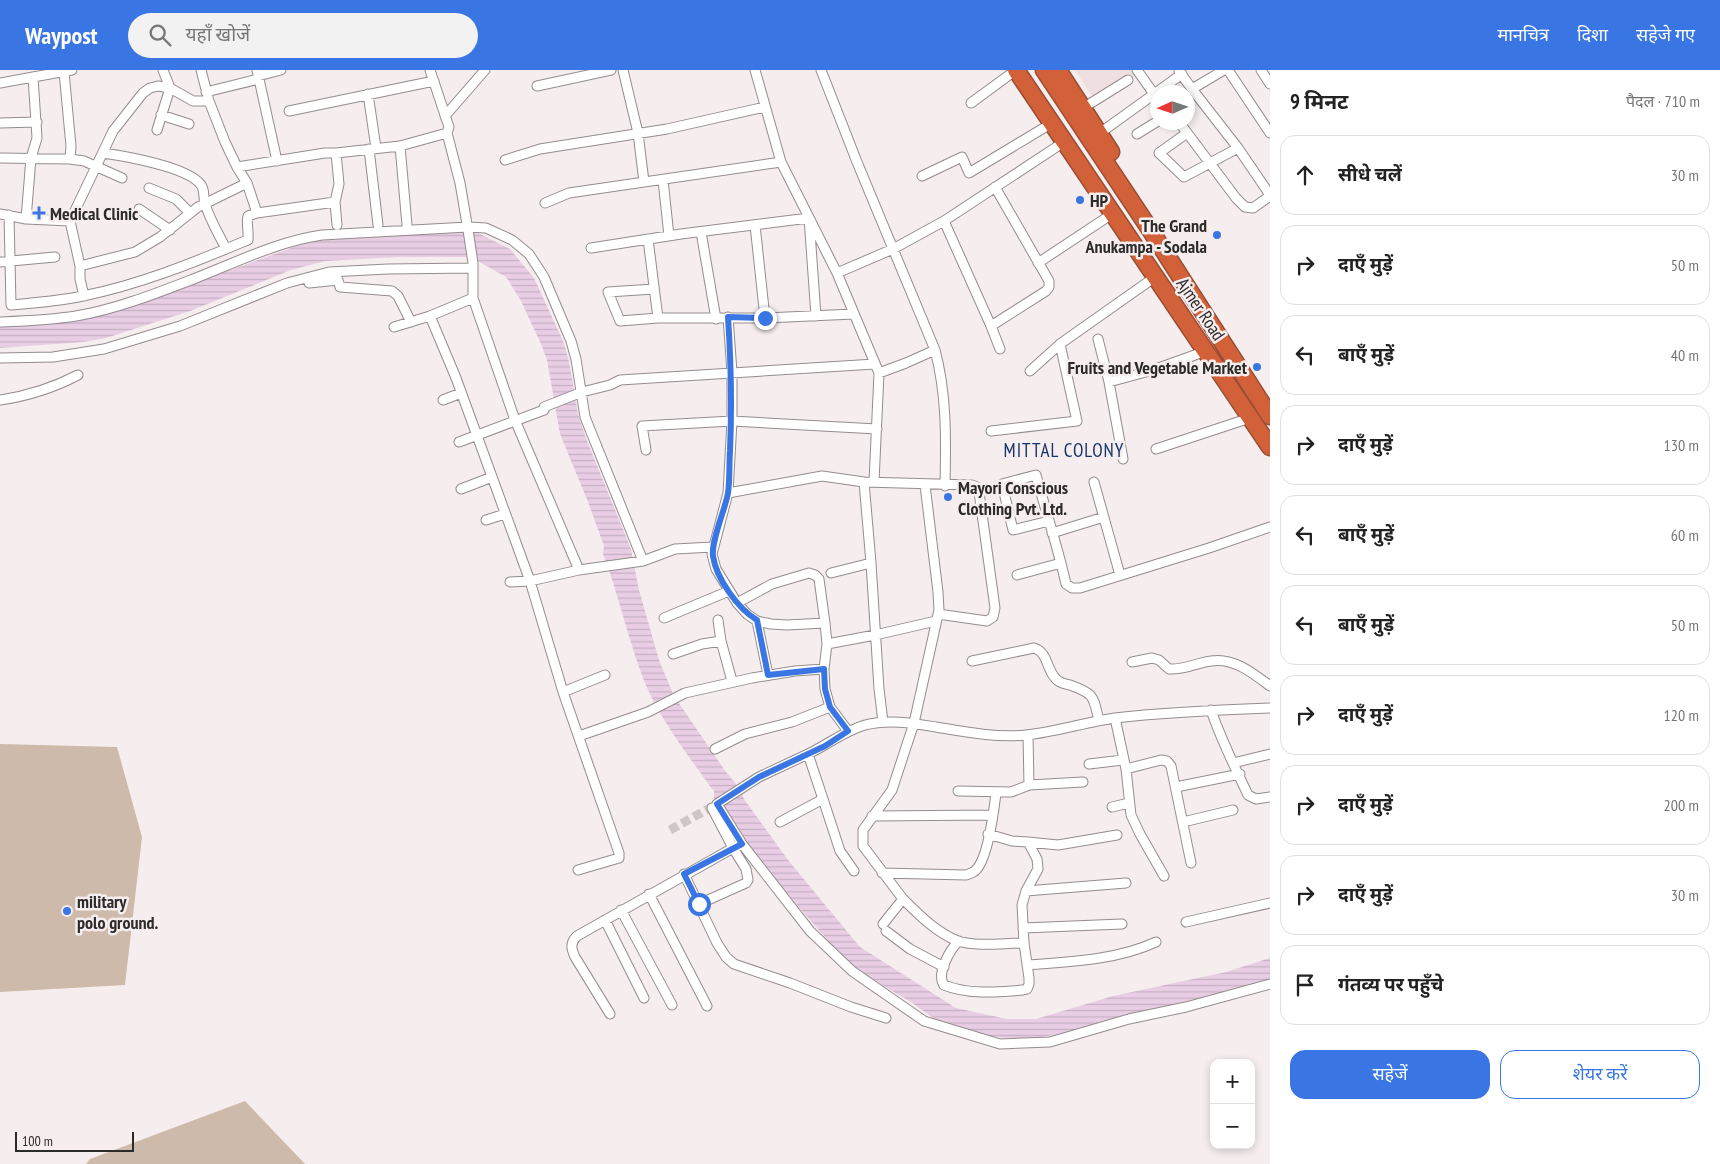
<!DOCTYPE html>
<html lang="hi">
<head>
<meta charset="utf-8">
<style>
	body { margin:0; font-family:"PT Sans Narrow","Noto Sans Devanagari",sans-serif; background:#f2f2f2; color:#222 }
	.controls { position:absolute; right:15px; bottom:15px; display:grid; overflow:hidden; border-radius:10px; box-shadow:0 2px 8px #0003 }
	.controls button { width:45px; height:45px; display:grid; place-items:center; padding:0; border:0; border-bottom:1px solid #e0e0e0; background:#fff; color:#222; font:25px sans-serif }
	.compass { position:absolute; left:1150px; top:15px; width:45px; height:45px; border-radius:50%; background:#fff; box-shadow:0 2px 8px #0003; rotate:267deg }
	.scale { position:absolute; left:15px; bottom:12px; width:119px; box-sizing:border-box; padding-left:5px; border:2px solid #2d2a2a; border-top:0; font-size:14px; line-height:18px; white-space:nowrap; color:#2d2a2a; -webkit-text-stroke:4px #f6eeee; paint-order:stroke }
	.stop { position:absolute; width:15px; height:15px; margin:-11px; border:4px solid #3a75e4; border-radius:50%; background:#fff }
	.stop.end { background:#3a75e4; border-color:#fff; box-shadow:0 1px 5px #0008 }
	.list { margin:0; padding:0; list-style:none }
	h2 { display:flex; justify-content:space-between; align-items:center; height:65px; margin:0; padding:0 20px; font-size:21px }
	h2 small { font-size:16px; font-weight:400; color:#767676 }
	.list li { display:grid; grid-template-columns:32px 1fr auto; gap:15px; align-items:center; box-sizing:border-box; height:80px; margin:0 10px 10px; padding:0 10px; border:1px solid #e0e0e0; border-radius:15px }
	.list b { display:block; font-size:19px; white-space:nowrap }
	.list em { font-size:16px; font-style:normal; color:#767676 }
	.actions { display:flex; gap:10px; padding:15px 20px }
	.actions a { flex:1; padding:11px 0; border:1px solid #3a75e4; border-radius:15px; text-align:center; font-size:18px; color:#3a75e4 }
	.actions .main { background:#3a75e4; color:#fff }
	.icon { flex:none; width:28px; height:28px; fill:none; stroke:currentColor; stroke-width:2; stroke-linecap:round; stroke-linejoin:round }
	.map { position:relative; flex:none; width:1270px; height:1094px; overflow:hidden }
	header { display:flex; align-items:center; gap:30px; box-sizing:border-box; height:70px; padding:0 25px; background:#3a75e4; color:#fff }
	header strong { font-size:24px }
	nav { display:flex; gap:28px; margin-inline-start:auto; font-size:18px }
	.search { width:350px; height:45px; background:#f2f2f2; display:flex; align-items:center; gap:12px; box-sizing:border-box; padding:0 18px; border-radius:28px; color:#767676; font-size:19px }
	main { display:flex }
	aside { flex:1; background:#fff }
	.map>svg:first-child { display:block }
	.built { fill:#f0dfe0 }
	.grass { fill:#cdbaaa }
	.water { fill:url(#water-rules) }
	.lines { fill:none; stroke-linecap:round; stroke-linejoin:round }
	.street-tunnel { stroke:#cec7c7; stroke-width:9; stroke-dasharray:9 4.5; stroke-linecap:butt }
	.street-casing { stroke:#948c8d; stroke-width:11 }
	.highway-casing { stroke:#984e34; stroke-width:19 }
	.street { stroke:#fff; stroke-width:9 }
	.highway { stroke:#d26139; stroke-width:16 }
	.route { stroke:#3a75e4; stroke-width:6 }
	.poi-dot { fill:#3a75e4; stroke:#f6eeee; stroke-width:2 }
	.labels { text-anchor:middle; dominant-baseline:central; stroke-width:5; stroke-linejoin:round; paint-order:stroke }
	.poi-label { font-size:18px; font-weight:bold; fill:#2d2a2a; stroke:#f6eeee; text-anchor:start }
	.street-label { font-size:18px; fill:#2d2a2a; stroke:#f6eeee }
	.neighbourhood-label { font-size:19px; letter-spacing:1px; fill:#18356a; stroke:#f6eeee }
</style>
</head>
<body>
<header>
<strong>Waypost</strong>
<div class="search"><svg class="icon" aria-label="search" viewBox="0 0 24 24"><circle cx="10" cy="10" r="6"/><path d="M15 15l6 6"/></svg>यहाँ खोजें</div>
<nav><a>मानचित्र</a><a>दिशा</a><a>सहेजे गए</a></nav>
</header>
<main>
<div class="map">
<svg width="1270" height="1094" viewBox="0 0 1270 1094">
	<defs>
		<pattern id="water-rules" width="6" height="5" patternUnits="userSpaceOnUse" patternTransform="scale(1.25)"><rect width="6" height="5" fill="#e8cde4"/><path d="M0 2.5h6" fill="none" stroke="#c7b0c4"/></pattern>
	</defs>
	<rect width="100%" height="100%" fill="#f6eeee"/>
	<path class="built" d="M1075,0h65l1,2 -46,29z"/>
	<path class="grass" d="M0,674l117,3 25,90 -17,148 -125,7z
		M245,1031l60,63h-219l4,-5z"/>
	<path class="water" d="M472,160l38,19 24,29 5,11 24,52 6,20 9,53 9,27 44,108 8,41 20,70 15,36 52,76 15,18 3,9 44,61 72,87 96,61 51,11h29l77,-23 113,-24 44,-14v22l-30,9 -126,29 -43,14 -35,6h-32l-24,-4 -43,-13 -26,-19 -46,-27 -23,-18 -74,-86 -44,-62 -10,-10v-9l-2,-1c-24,-34 -51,-68 -67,-106 -14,-35 -23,-73 -35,-110l-7,-19 1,-8 -16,-44 -28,-68 -13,-74 -6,-16 -21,-45 -14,-22 -30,-17 -10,-3h-66l-75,4 -34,9 -101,41 -84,27 -23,4 -83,6v-23l60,-2 58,-12 195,-71c52,-8 106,-4 159,-10z"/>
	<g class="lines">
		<path class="street-tunnel" d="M670,760l47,-26"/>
		<defs>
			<path id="street" d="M201,0l8,31 16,41 12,25 88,-14h11l64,-7 47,-13 2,-6 -19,-57
				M257,0l20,91
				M623,0l15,63 6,49
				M755,0l26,92 56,111 42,100 -5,109
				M821,0l36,92 78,188c12,45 11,90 10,136
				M1137,0l17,24
				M1228,0l42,63
				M1261,0l9,14
				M1179,1l13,18 32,-19
				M64,2l7,74 -1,13
				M258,6l23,-6
				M33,7l39,-7
				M0,13l33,-6 4,61 -6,20 -5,61 -26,-5
				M537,16l74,-16
				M1192,19l46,59 32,47
				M206,22l53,-13
				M368,24l8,54
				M971,33l45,-33
				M1083,38l45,-28
				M289,41l145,-30
				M161,45l28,9
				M445,46l40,-46
				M1179,52l57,76 9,9 8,1 17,-12
				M0,53l37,-1
				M157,60l13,-42 -7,-18
				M447,63l13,50 8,47 5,33v35l42,122 64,150
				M1100,63l82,-59
				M1187,63l-28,20 25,24 54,-29
				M1137,64l21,-13
				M400,76l7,79
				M369,79l9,76
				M103,83c21,3 86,14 98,32 4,5 2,12 4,18 4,16 14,31 21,46
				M336,83l3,31 -4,18 2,23
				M0,88l70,1 14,2 38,17
				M505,90l35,-11 127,-20 98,-22
				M922,106l40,-19 7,16 83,-50
				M663,110l6,56
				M247,113l10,30
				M149,118l27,11 14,14
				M545,133l24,-10 212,-31
				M139,139l31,21
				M9,145l2,90c24,-2 48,-4 72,-9 55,-11 110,-33 162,-55l3,-1c1,-8 -2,-17 0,-24l9,-3 78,-11
				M26,149l44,2
				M944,151l47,105 55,-35 3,-4v-6l-54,-94
				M755,155l10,93
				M701,162l15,87
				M648,169l10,79
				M591,178l90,-14 128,-16 7,98
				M0,192l55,-5
				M1038,193l74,-49
				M80,196l55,-14 25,-15 38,-30 49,-24 -10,-16
				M837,203l56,-24 51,-28 120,-79
				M309,213l29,-3 2,7 52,4 6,5 13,26
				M654,219l-46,3 12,29 38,-3h107l89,-4
				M84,226l-4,-17v-13l-10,-45 43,-90 30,-38 7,-5 8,-2 12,2 23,13h16
				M430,246l26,62 74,203 33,111 56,161v5l-41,12
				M728,247l4,55v49l-4,72 -16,61 4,15 21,34 10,11 10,7 14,3 16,1 38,-2 2,21 -3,25 1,20 5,18 18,24
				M0,252c25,-1 51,-2 76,-6 41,-7 81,-23 120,-38 41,-16 83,-37 126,-43l146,-8 18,1 26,12 17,14 15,23 27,64 5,18 9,58 58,144
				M991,256l9,23
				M394,257l36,-11 43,-18
				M1098,269l11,43 14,77
				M0,288l53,-1 51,-8 76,-23 107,-43 42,-11 59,-3 85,-1
				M1030,301l30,-27 95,-67
				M879,303l27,-10 29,-13
				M1109,312l44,-12 53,-19
				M0,330c28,-4 53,-12 78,-25
				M443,330l18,-7
				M544,337l38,-15 28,-7 10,-5 255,-16
				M991,361l86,-10 -17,-77
				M459,372l85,-32
				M1156,379l94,-31
				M646,380l-4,-24 90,-5 145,8
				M864,412l7,81 8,126 4,33
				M1094,412l26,93
				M461,419l31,-12
				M728,423l94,-17 42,6 108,3 5,2 2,5 16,116 -2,9 -6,4 -49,-7
				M486,450l19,-6
				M1049,451l-36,9 -11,-46 34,-9c10,37 22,73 30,109l6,4h8l129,-40 61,-21
				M1052,463l52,-16
				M831,503l40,-10
				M1017,505l44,-12
				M510,512l20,-1 49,-11 64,-9 32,-12 38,-2
				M737,533l35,-19 37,-11 6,2 4,4 6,44
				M664,548l65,-27
				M718,550l3,21 11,40
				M757,551l11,54
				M827,574l48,-9 61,-14
				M673,584l29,-10 19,-3
				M972,591l62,-13c14,4 12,21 22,31 4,4 8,5 14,6 25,9 23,11 29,36
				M1132,592l20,-4 7,2 10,9c15,1 27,-6 42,-8 22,-4 42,12 59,25
				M563,622l42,-17
				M1211,640c10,30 24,57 37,85l8,4 14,-2
				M1115,648l11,51 5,46 9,19 24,42
				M1028,665l1,50
				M579,666l69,-24 37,-19 67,-15 43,-7 29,-2
				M715,679l30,-15 47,-12 38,-15
				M808,684l-49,23 -42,27 25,40 68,87 42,40 72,50 76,23 50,-2 79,-23 57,-12 84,-23
				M1233,693l37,-9
				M1089,694l34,-4
				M1126,699l35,-9 6,1 4,5 20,97
				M1176,717l64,-13
				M958,721l53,1 18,-7 54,-3
				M823,729l17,52 14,20
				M1112,737l17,-4
				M872,746l121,-1
				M780,752l43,-23 -15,-45c19,-9 36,-23 57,-29 24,-6 47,-2 71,2 30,5 60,11 90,8 30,-3 60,-13 89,-17 52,-6 103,-8 155,-10
				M1183,752l50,-12
				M1028,772l30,3 59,-10
				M882,803l84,2c3,-1 8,-3 10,-5 12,-12 18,-60 20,-77
				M684,804l33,69 9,14 8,7 56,19 61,24 35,11
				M1026,821l100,-8
				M649,824l58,112
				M903,829c16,16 34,34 55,42 20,6 45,2 66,2
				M699,834l47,-21 2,-3 -2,-11 -13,-21 5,-2
				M621,840l51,95
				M605,850l39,78
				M1186,852l84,-19
				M883,854l20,-25 -40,-53v-16l29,-40 22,-67 25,-113 -1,-18 -13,-107
				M1023,858l99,-4
				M886,861l24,18 34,18
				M959,871c-9,8 -23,33 -15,44 24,10 54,7 79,5l4,-1 2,-5v-6l-5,-35 -2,-38 4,-14 12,-22 -1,-10 -9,-17 -16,-1 -24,-7
				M1027,895c43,-3 90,-5 129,-23
				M610,944l-35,-57c-4,-9 -5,-14 2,-21l156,-88 -21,-40"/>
			<path id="highway" d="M1016,0l254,377
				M1044,0l107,161 119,185
				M1058,0l53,82"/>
		</defs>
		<use href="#street" class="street-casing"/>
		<use href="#highway" class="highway-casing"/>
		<use href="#street" class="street"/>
		<use href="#highway" class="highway"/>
	</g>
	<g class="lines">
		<path class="route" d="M699,834l-15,-30 58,-30 -25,-40 42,-27 66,-31 23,-15 -18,-24 -5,-18 -1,-20 -56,6 -11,-55c-19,-11 -41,-42 -44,-64 -2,-15 12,-46 15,-63 2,-14 1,-28 2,-42 2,-45 1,-89 -2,-134l37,1"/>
	</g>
	<g class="poi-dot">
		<circle cx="1080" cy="130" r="5"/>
		<path d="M36.5 135.5h5v5h5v5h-5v5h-5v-5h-5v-5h5z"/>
		<circle cx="1217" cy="165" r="5"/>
		<circle cx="1257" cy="297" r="5"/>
		<circle cx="948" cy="427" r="5"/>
		<circle cx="67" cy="841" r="5"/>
	</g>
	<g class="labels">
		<g class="poi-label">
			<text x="1090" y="130">HP</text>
			<text x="50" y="143">Medical Clinic</text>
			<text x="1207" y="155" text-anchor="end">The Grand<tspan x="1207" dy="21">Anukampa - Sodala</tspan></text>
			<text x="1247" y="297" text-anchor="end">Fruits and Vegetable Market</text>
			<text x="958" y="417">Mayori Conscious<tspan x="958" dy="21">Clothing Pvt. Ltd.</tspan></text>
			<text x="77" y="831">military<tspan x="77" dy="21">polo ground.</tspan></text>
		</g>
		<g class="street-label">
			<text transform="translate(1201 239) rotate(56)">Ajmer Road</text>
		</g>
		<g class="neighbourhood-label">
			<text x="1064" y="380">MITTAL COLONY</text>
		</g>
	</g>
</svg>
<div class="controls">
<button>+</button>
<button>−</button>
</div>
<svg class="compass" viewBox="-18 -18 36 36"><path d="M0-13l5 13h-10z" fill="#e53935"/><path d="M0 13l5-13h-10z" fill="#767676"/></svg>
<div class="scale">100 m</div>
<div class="stop" style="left:699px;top:834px"></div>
<div class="stop end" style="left:765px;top:248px"></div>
</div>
<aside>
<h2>9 मिनट<small>पैदल · 710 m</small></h2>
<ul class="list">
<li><svg class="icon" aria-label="ahead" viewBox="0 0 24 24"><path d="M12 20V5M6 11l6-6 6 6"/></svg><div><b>सीधे चलें</b></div><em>30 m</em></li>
<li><svg class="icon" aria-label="right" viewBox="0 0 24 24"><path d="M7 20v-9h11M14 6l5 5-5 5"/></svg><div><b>दाएँ मुड़ें</b></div><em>50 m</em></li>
<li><svg class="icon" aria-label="left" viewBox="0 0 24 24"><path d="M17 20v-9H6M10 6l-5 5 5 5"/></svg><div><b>बाएँ मुड़ें</b></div><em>40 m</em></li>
<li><svg class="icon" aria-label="right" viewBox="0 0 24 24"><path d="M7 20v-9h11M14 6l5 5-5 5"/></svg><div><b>दाएँ मुड़ें</b></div><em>130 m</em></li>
<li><svg class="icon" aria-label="left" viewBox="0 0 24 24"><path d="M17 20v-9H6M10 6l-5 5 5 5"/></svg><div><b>बाएँ मुड़ें</b></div><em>60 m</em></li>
<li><svg class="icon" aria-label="left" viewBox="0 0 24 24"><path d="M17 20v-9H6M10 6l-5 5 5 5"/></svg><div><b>बाएँ मुड़ें</b></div><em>50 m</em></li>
<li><svg class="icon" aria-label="right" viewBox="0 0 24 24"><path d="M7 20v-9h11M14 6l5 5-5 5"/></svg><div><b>दाएँ मुड़ें</b></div><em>120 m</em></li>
<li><svg class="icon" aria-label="right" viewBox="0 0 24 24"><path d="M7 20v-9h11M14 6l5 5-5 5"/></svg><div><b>दाएँ मुड़ें</b></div><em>200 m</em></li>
<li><svg class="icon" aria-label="right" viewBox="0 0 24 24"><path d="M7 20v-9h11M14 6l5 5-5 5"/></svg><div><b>दाएँ मुड़ें</b></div><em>30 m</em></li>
<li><svg class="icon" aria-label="arrive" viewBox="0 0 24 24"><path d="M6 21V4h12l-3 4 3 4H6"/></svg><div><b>गंतव्य पर पहुँचे</b></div></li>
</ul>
<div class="actions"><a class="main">सहेजें</a><a>शेयर करें</a></div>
</aside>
</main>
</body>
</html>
